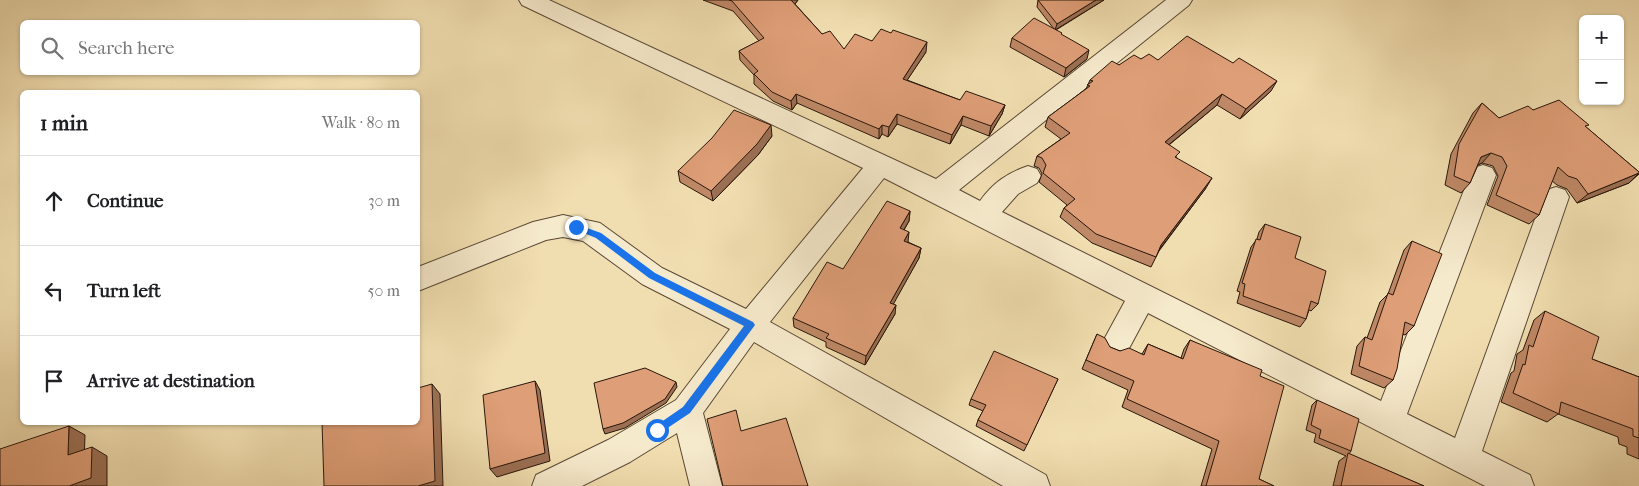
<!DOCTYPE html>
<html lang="en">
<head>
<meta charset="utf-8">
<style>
	body { margin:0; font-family:"IM FELL French Canon",serif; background:#f6f6f6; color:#202124 }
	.controls { position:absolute; right:15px; top:15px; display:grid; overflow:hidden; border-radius:8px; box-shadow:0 1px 4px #0004 }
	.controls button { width:45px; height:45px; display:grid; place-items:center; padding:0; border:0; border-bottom:1px solid #e0e0e0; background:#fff; color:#202124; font:25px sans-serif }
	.stop { position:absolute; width:15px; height:15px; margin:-11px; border:4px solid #1a73e8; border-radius:50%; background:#fff }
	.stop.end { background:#1a73e8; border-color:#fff; box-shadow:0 1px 5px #0008 }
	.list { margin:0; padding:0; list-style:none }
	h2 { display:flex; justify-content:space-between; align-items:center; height:65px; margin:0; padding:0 20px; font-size:21px }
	h2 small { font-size:16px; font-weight:400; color:#757577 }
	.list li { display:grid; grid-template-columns:32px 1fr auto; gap:15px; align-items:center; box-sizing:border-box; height:90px; padding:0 20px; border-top:1px solid #e0e0e0 }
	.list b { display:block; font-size:19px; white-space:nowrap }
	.list em { font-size:16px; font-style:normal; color:#757577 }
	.icon { flex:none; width:28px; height:28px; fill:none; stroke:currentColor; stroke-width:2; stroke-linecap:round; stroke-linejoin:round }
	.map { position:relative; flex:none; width:1639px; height:486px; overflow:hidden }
	.search { position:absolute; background:#fff; box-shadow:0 1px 4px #0004; left:20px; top:20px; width:400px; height:55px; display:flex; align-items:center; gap:12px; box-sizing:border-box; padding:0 18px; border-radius:8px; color:#757577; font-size:19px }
	.panel { position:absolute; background:#fff; box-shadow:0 1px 4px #0004; left:20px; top:90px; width:400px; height:335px; border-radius:8px }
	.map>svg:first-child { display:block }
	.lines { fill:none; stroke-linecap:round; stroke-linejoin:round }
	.minor-casing { stroke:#5a4834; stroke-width:2 }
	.minor { fill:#f6eacc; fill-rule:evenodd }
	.wall { fill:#bf8866; stroke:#28160a }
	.shaded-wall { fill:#9b6f53; stroke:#28160a }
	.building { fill:#de9e77; stroke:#28160a }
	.route { fill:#1a73e8 }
</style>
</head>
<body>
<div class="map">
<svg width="1639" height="486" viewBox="0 0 1639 486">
	<rect width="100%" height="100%" fill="#f1deb0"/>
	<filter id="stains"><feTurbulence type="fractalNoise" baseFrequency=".004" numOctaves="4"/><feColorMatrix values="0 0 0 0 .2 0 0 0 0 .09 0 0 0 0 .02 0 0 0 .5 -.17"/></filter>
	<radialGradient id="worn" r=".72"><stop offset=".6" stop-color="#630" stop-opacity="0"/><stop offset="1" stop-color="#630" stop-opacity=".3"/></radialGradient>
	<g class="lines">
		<defs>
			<path id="minor" d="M519,0h30l387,179 230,-179h26l-3,5 -230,185 21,11c13,-18 27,-28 48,-35l9,3 4,7 -4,7 -19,11 -16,18 379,189 89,-226 4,-7 9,-3 9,3 4,7 -89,239 48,24 88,-241 4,-7 9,-3 9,3 4,7 -87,254 48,24 4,11h-49l-337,-173 -22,41 -10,4 -10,-4 -5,-9 24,-44 -241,-123 -114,144 276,153 4,11h-47l-249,-144 -51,71 19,73h-32l-13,-53 -47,29 -48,24h-50l4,-11 72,-35 68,-40 54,-71 -88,-45 -59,-43 -20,-4 -17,3 -128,51v-24l115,-45 30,-7 37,8 62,45 84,41 117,-141 -341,-163z"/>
		</defs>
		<use href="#minor" class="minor-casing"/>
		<use href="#minor" class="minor"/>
	</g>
	<path class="wall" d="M703,0h95l-3,4 27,30 22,15 28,-8 54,11 -19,28 53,20 45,5 -3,9 -13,22 -28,-11 -11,19 -53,-20 -9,13 -6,-3 -3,5 -82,-36 -5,7 -19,-9 -19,-17v-9l-14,-15 -1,-9 20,-10 -26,-30z
		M1038,0h66l-48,30 31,29 -23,18 -54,-30 2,-9 42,-9 -17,-22z
		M1141,59l17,1 113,31 -31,28 -23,-14 -48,40 8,13 29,30 -47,63 -8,16 -59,-24 -32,-26 4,-9 3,-3 -28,-23 3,-8 -3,-6 -5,-2 3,-10 24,-17 -16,-12 3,-10 38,-28 4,-9 29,-15z
		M1482,103l17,15 34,-8 53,17 53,45v2l-10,9 -52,20 -10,-14 -10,-4 -5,-4 -13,34 -10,9 -42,-19 11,-29 -5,-10 -11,-3 -4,2 -8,18 -9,10 -16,-8 6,-31 22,-41z
		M772,136l-14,19 -45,46 -33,-19 -2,-11z
		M910,211l-1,10 -5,9 4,12 13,6 -2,10 -26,46 2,10 -30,51 -39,-18v-5l-32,-15 -1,-9 50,-49z
		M1265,224l30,34 23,46 -7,7 -2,-1 -3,9 -6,8 -63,-24 3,-11 -3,-1 14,-44 6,-8 2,-7z
		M1412,241l2,85 -9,9 -2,-1 -10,46 -9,8 -33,-14 6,-28 8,-9 2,1 13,-36 8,-8 16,-44z
		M1545,311l47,48 47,18v82l-12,-5v-7l-8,-3 -1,-7 -60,-23 -11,8 -46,-20 10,-29 3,-2 3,-17 6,-4 11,-30z
		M1097,334l13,13 10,4 22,3 6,-10 33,14 3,-9 6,-9 70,36 -1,103 15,7h-73l11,-37 -90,-42 6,-17 -46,-21z
		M1058,379l-34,72 -48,-25 2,-6 5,-9 -14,-6 2,-6z
		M1317,400l34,51 -2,3 75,32h-91l6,-25 7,-5 -32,-14 2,-8 -10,-4 6,-25z"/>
	<path class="shaded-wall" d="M790,0h8l-7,9z
		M1096,0h8l-49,30 2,-6z
		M927,42l-1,10 -24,36 1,-9z
		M1089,50l-2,9 -23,18 2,-9z
		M1277,81l-6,10 -31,28 6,-10z
		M796,94l1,9 -5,7 -1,-9z
		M1222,94l-5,11 -57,47 5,-10z
		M1005,105l-3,9 -13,22 2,-10z
		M897,114v10l-9,13 1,-10z
		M963,116l-2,9 -11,19 2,-9z
		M771,125l1,11 -14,19 -45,46 -2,-10z
		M882,125v9l-3,5v-10z
		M1491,153l-9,10 -10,4 9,-10z
		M1639,173l-10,10 -52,20 11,-9z
		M1212,178l-6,10 -50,66 5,-9z
		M910,211l-1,10 -10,17 1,-10z
		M909,232l-1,10 -5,9 1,-10z
		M921,248l-2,10 -30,54 1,-9z
		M896,305l-1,9 -30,51 1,-9z
		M535,381l5,9 10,71 -53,16 -7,-8z
		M676,382l1,5 -11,16 -41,25 -20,6 -2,-5z
		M432,384l8,10 3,92h-25z
		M69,426l16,9 -1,29 -16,-9z
		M92,447l15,9v30h-38z"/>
	<path class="building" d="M729,0h62l31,34 8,-3 14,18 11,-15 17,7 9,-12 10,4 2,-3 34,12 -24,37 57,21 6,-9 39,14 -14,21 -28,-10 -11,19 -55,-21 -8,13 -7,-2 -3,4 -83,-35 -5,7 -19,-9 -18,-18 4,-3 -19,-20 25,-13 -32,-37z
		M1038,0h58l-39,24z
		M1034,18l28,15 -1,1 28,16 -23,18 -54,-30z
		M1187,36l46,27 6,-5 38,23 -31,28 -24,-15 -57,48 15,10 -5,5 37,21 -51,67 -5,12 -60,-23 -32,-26 11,-9 -32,-26 3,-8 -4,-7 -5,-2 33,-23 -22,-16 42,-31 -3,-1 6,-4 -3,-1 22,-19 7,4 15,-10 7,4 8,-5 9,6z
		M1559,100l30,25 -4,1 54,46v1l-51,21 -11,-15 -9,-3 -10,-9 -19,48 -43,-20 11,-29 -5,-9 -11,-4 -10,4 -11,26 -16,-7 5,-32 23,-41 17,15 29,-12 5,4z
		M734,110l37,15 -14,19 -46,47 -33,-20 34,-33z
		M887,201l23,10 -10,17 9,4 -5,9 17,7 -31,55 6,2 -30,51 -40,-18 3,-4 -36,-16 34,-56 16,7z
		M1265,224l36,13 -6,21 31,13 -8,33 -7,-3 -5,18 -63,-23 2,-12 -3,-1 14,-44 4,1z
		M1412,241l30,13 -28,72 -9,-4 -8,47 -4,11 -34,-14 6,-29 7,3 16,-47 5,2z
		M1545,311l54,26 -7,22 47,18v61l-6,-2v-7l-72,-27 -2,12 -46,-21 10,-29 2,1 4,-20 4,2z
		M1097,334l8,4 5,9 10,4 9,-3 15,7 4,-11 35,15 7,-19 72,30 -2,6 24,10 -25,93 15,7h-68l13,-45 -92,-42 7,-18 -48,-21z
		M994,351l64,28 -31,66 -49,-25 8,-15 -15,-6z
		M645,368l31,14 -11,17 -42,24 -20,6 -9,-46z
		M535,381l10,72 -55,16 -7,-74z
		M432,384l3,97 -17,5h-94l-2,-64h96v-34z
		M1317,400l42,19 -8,32 -32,-13 2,-8 -10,-5z
		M736,410l5,21 45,-13 22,68h-85l-16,-67z
		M69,426l-1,29 24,-8 -1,31 -22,8h-69v-37z
		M1348,453l76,33h-83z"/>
	<path class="route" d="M576,224l25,9 54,40 98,49 2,3 -65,88 -30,20h-6v-6l29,-20 61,-81 -95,-48 -53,-40 -22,-9v-4z"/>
	<rect width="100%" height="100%" filter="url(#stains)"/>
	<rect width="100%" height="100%" fill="url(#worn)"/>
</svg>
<div class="controls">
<button>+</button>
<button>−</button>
</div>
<div class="stop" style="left:657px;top:430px"></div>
<div class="stop end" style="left:576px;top:227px"></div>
<div class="search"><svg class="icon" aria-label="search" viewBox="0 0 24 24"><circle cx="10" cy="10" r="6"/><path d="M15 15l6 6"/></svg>Search here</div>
<section class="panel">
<h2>1 min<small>Walk · 80 m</small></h2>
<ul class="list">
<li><svg class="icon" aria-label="ahead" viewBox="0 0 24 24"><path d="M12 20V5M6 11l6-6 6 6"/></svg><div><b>Continue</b></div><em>30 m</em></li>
<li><svg class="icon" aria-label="left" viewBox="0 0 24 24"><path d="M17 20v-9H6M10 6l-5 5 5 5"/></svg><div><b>Turn left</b></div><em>50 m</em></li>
<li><svg class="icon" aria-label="arrive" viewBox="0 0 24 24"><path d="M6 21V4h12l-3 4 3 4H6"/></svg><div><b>Arrive at destination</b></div></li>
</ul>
</section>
</div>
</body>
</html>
